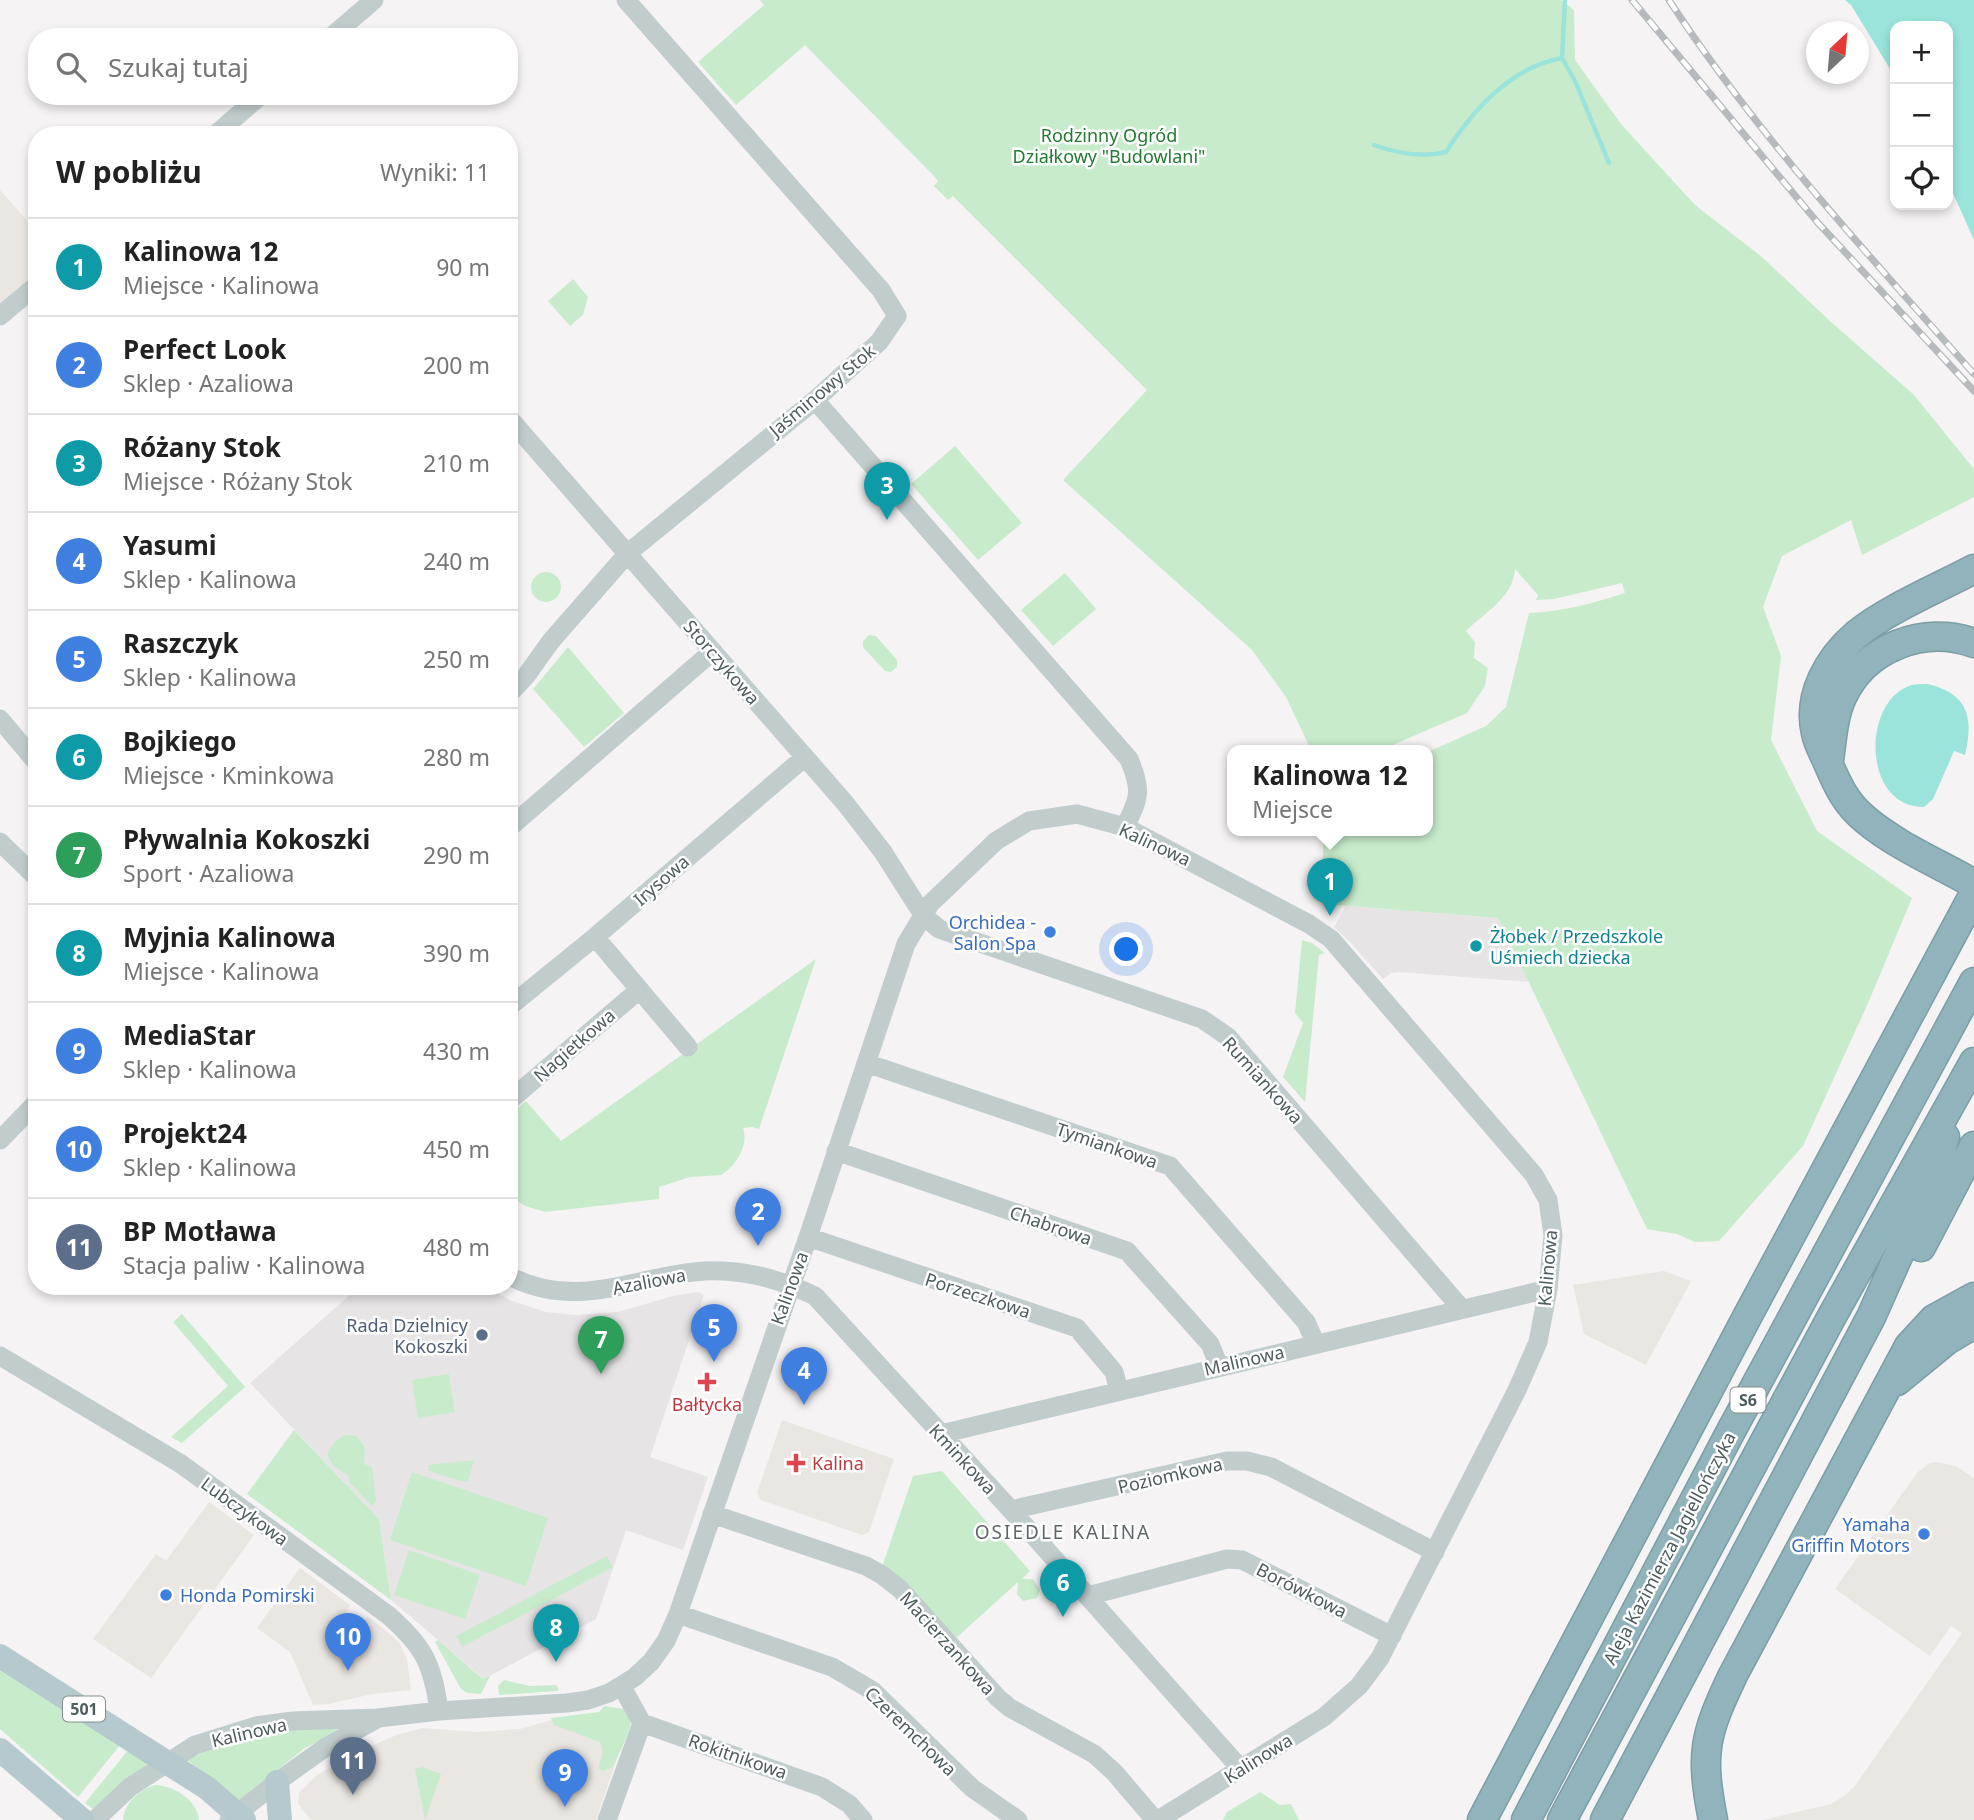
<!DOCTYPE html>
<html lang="pl">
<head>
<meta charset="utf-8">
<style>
	body { margin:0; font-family:"Noto Sans",sans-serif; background:#f6f6f6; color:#222 }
	.controls { position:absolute; right:21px; top:21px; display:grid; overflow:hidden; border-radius:14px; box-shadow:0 4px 10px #0003 }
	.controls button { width:63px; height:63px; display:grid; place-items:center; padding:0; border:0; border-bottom:2px solid #e0e0e0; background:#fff; color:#222; font:35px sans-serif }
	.compass { position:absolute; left:1806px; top:21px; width:63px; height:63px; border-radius:50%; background:#fff; box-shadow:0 4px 10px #0003; rotate:26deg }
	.you { position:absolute; left:1127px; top:950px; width:24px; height:24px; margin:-18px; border:5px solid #fff; border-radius:50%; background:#1a73e8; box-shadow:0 0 0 10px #1a73e833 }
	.badge { display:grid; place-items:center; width:46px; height:46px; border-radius:50%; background:#ea580c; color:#fff; font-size:23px; font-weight:700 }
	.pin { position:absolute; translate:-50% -58px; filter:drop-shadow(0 2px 4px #0008) }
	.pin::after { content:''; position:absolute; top:37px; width:24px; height:21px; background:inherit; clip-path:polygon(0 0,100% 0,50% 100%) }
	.popup { position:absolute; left:1227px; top:745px; width:206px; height:91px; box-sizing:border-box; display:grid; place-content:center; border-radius:14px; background:#fff; filter:drop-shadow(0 2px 5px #0005); font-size:23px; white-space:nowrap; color:#767676 }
	.popup b { font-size:26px; color:#222 }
	.popup::after { content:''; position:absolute; left:50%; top:100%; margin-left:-14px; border:14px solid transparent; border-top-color:#fff }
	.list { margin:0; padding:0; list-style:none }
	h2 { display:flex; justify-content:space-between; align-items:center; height:91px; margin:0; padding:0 28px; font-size:30px }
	h2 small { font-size:23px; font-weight:400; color:#767676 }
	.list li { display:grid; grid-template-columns:46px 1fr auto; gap:21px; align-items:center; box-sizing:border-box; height:98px; padding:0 28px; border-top:2px solid #e0e0e0 }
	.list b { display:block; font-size:26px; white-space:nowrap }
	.list p { margin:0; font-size:23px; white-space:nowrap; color:#767676 }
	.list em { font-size:23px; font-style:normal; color:#767676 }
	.icon { flex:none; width:38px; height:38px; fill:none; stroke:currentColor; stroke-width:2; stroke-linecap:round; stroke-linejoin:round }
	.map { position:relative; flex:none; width:1974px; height:1820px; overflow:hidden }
	.search { position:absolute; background:#fff; box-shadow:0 4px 10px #0003; left:28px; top:28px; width:490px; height:77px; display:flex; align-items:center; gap:18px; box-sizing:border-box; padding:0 24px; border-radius:28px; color:#767676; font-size:26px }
	.panel { position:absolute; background:#fff; box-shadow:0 4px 10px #0003; left:28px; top:126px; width:490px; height:1169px; border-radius:28px }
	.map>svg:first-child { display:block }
	.commercial { fill:#eae6e1 }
	.education { fill:#e6e4e5 }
	.green { fill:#c8eccb }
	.water { fill:#9ae4dc }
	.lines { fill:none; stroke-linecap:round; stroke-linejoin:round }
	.stream { stroke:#9ae4dc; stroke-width:4.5 }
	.highway-casing { stroke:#7c9ea7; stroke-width:31 }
	.minor { stroke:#c1cccd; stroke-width:19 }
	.major { stroke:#b6c9ce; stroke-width:24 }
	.highway { stroke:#91b3bb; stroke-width:28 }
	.rail-casing { stroke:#b6babc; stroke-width:7 }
	.rail { stroke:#fff; stroke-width:4.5; stroke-dasharray:13; stroke-linecap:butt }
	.shop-dot { fill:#3f7fe0; stroke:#fff; stroke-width:2.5 }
	.culture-dot { fill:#0f9aa8; stroke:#fff; stroke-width:2.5 }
	.service-dot { fill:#5c6f8a; stroke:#fff; stroke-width:2.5 }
	.health-dot { fill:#e0444e; stroke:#fff; stroke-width:2.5 }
	.labels { text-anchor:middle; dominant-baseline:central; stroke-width:5; stroke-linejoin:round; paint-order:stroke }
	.shield { fill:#fff; stroke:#828d8e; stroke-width:2 }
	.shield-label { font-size:16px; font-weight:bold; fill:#4d5c5e }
	.park-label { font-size:18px; fill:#237a33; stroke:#fff }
	.street-label { font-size:18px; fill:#4d5c5e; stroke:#fff }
	.shop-label { font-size:18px; fill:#366cbe; stroke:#fff; text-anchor:end }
	.culture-label { font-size:18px; fill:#0d838f; stroke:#fff; text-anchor:start }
	.service-label { font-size:18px; fill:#4e5e75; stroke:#fff; text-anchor:end }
	.health-label { font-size:18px; fill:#be3a42; stroke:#fff }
	.neighbourhood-label { font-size:19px; letter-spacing:2px; fill:#606567; stroke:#fff }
</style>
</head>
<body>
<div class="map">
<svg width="1974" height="1820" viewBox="0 0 1974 1820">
	<rect width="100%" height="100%" fill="#f5f3f4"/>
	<path class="commercial" d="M0,190l37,42v42l-37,31z
		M1664,1271l27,10 -45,84 -62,-31 -11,-49z
		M782,1420l112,39 -25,73 -7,3 -101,-35 -4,-7z
		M1936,1462l20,4 18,12v342h-211l68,-16 13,-8 10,-9 108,-154 -11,-7 -21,30 -95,-67 82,-116 11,-9z
		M209,1502l45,33 -103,143 -58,-39 63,-85 10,7z
		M300,1568l50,37 -4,7 15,12 7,-8 31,26 8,17 4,31 -39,4 -43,10 -16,1 -23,-53 -33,-24z
		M552,1720l70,24 -26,76h-285l-13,-16 1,-11 18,-18 41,-23 41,-18 24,-6 53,4 44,-3z"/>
	<path class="education" d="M1346,906l152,12 31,64 -130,-10 -8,1 -8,6 -30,-34 -19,-18z
		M360,1286h123l29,15 34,11 29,3 43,-3 55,-16 25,-4 6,3 -54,162 58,20 -25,73 -57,-20 -30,89 -112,60 -93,-79 -12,-81 -129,-136z"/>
	<path class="green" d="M760,0h801l13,10 1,50 46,64 74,81 67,52 68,64 84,74 60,74v28l-112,58 -11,-35 -69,36 -19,51 18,49 -10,84 46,91 95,67 -43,103 -66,145 -84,95 -24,1 -18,-8 -30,-5 -149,-311 -175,-14v-74h105v-78l58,-26 20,-19 23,-94c34,-1 64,-10 96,-20l-3,-10 -68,16 -18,1 2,-5 -23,-26c-2,29 -31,44 -49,62l9,11 -1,16 14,10 -3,18 -18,27 -86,37h-70l-25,-53 -34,-47 -189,-170 84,-90 -194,-194 -5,4 -14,-14 4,-5 -4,-5 -129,-131 -69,60 -38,-43 66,-57z
		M573,279l15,18 -5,18 -13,11 -22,-25z
		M955,446l67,77 -44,37 -67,-76z
		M531 587a15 15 0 1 1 30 0a15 15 0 1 1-30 0Z
		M1065,573l31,36 -43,37 -32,-36z
		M869,635l7,1 21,24v7l-6,5 -6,-1 -22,-24v-6z
		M568,647l56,66 -40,34 -51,-58z
		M1302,940l10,3 13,10 -6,2 -14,147 -22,-25 20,-54 -8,-10z
		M816,959l-57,170 -7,-2 -9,1c6,18 -7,38 -22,47l-31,2 -31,10v12l-114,13 -20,-6 -16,-11v-18l10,-7 -10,-10v-45l17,-14 35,40z
		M182,1314l63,73 -63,56 -11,-6 57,-51 -55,-64z
		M449,1374l6,38 -37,6 -6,-38z
		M294,1430l85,89 12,81 -144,-106z
		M345,1435l12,1 8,12 -1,16 8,3 4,35 -4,4 -22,-23 -2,-7 -15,-11 -6,-11 7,-12z
		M474,1460l-6,21h-7l-32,-10 -1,-6z
		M942,1471l88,100 -8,8h11l7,11 -3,8 -14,3 -6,-7 1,-12 -64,58 -72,-73 31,-91z
		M412,1472l136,46 -22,68 -136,-46z
		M409,1550l71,25 -15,44 -71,-24z
		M607,1556l6,11 -151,80 -6,-11z
		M438,1640l45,39 7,-3 -9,18 -14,-1 -6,-4 -26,-47z
		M0,1667l121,77 -43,53 -78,-68z
		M504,1680l26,6 26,-1 3,4 -2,2 -58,4 -1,-9z
		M604,1706l20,3 7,13c-3,16 -12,30 -18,45l-10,4 -5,-2 5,-17 -3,-10 -46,-17 -3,-7 48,-6z
		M364,1718l-59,30 -66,52 -52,-40c53,-29 118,-32 177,-42z
		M129,1749l19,14 -55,46 -8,-6z
		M422,1767l19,7 -16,46 -10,-51z
		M156,1785c19,1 41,15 43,35h-76c1,-17 17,-31 33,-35z
		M1260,1792l20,13 11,-1 8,16h-76l4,-8z"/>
	<path class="water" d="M1845,0h129v240l-26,-58v-156h-53v51l-44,-72z
		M1928,684c40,10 46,33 37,71l-11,-4 -21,48 -9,8c-63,0 -62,-108 -12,-122 5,-1 11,-1 16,-1z"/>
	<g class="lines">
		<path class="stream" d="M1565,0l-3,58 13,23 34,82
			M1374,145c22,8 49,13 72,7 26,-41 65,-85 116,-94"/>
		<defs>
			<path id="highway" d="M1829,760c3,-20 4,-44 13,-63 23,-50 82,-72 132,-54
				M1967,880c-34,-19 -71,-35 -101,-60 -20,-16 -28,-34 -38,-57 -4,-10 -10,-19 -12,-30 -9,-38 13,-75 41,-99 31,-25 81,-46 117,-65
				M1921,1247l53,-101
				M1897,1381l50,-41 27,-16
				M1482,1820l265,-503 227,-423
				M1526,1820l205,-389 243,-449
				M1562,1820l269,-502 143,-256
				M1605,1820l266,-503 61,-137 13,-43
				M1713,1820c-13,-67 -9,-84 20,-145l176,-329 25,-27 40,-22"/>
		</defs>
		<use href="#highway" class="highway-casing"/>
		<path class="minor" d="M331,37l43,-37
			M215,135l45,-39
			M0,316l37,-31
			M815,400l314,359c13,31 11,38 -4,68
			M509,418l336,385 38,49 40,63 16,14 263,90 26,18 233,271
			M509,694l17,-18 25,-35 77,-88 187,-153 64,-58 18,-26 -16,-26 -255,-290
			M0,719l37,44
			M509,828l204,-177
			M0,842l37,36
			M595,937l93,110
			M509,1007l86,-70 210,-180
			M866,1063l304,103 136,156 10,22
			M509,1101l130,-111
			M0,1140l37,-38
			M836,1151l291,100 83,93 9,22
			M808,1237l269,91 37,44 5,18
			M509,1276c70,36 127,-1 196,-5 38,-2 77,9 110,25l196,214 229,258
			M0,1356l181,108 207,151c36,31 45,50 51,96
			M941,1434l607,-145
			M1011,1510l216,-49h20l24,6 164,85
			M712,1514l154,52 16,9 18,14 98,109 12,10 84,46 20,18 41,48
			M1088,1596l139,-37 15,1 150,76
			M678,1614l154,53 41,24 99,97 46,32
			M622,1687l20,36 180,64 27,17 14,16
			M95,1820l35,-33 65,-42 61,-19 37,-5 85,-3 61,-7 128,-8 21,-3 21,-7 26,-16 16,-15 15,-21 12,-27 130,-377 98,-293 24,-40 66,-63 33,-20 48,-7 48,13 184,97 22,15 203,236 14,25 5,35 -5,54 -10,53 -21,48 -137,268 -21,28 -35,31 -166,103
			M229,1820l48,-38 49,-35 49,-27
			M607,1820l35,-97"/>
		<path class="major" d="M0,1656l207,132 37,32
			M0,1750l82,70
			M277,1782l3,38"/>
		<use href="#highway" class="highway"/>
		<defs>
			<path id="rail" d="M1632,0l186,223 156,168
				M1669,0c88,135 198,253 305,374"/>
		</defs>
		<use href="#rail" class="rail-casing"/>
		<use href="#rail" class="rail"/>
	</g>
	<g class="shop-dot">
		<circle cx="1050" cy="932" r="7"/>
		<circle cx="1924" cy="1534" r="7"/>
		<circle cx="166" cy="1595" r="7"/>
	</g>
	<circle class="culture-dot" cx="1476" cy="946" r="7"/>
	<circle class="service-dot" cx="482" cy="1335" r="7"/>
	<g class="health-dot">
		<path d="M703.5 1371.5h7v7h7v7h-7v7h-7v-7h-7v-7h7z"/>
		<path d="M792.5 1452.5h7v7h7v7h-7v7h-7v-7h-7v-7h7z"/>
	</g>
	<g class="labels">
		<g class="shield">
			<rect x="1730.5" y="1387.5" width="35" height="25" rx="5"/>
			<rect x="63" y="1696.5" width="42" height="25" rx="5"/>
		</g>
		<g class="shield-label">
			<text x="1748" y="1400">S6</text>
			<text x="84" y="1709">501</text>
		</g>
		<g class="park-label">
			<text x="1109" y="135">Rodzinny Ogród<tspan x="1109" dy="21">Działkowy "Budowlani"</tspan></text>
		</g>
		<g class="street-label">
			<text transform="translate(822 390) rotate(-40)">Jaśminowy Stok</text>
			<text transform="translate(722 662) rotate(49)">Storczykowa</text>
			<text transform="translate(1155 844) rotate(25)">Kalinowa</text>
			<text transform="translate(661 880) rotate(-41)">Irysowa</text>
			<text transform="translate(574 1045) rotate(-41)">Nagietkowa</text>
			<text transform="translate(1263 1080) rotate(48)">Rumiankowa</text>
			<text transform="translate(1107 1145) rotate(19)">Tymiankowa</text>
			<text transform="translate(1051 1225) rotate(19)">Chabrowa</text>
			<text transform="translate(1547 1268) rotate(-85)">Kalinowa</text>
			<text transform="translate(649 1281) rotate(-11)">Azaliowa</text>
			<text transform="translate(789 1288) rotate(-70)">Kalinowa</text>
			<text transform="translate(978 1295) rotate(18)">Porzeczkowa</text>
			<text transform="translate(1244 1360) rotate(-13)">Malinowa</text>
			<text transform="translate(963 1459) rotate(47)">Kminkowa</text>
			<text transform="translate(1170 1475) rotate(-13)">Poziomkowa</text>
			<text transform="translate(245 1511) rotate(36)">Lubczykowa</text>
			<text transform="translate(1669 1548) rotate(-62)">Aleja Kazimierza Jagiellończyka</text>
			<text transform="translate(1302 1590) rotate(27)">Borówkowa</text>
			<text transform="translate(948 1643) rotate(48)">Macierzankowa</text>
			<text transform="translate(911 1731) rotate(44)">Czeremchowa</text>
			<text transform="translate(249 1732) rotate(-13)">Kalinowa</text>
			<text transform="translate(738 1756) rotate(19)">Rokitnikowa</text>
			<text transform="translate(1258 1758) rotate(-32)">Kalinowa</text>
		</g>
		<g class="shop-label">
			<text x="1036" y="922">Orchidea -<tspan x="1036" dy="21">Salon Spa</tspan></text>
			<text x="1910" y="1524">Yamaha<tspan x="1910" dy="21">Griffin Motors</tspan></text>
			<text x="180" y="1595" text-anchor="start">Honda Pomirski</text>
		</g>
		<g class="culture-label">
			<text x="1490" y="936">Żłobek / Przedszkole<tspan x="1490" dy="21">Uśmiech dziecka</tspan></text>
		</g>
		<g class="service-label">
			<text x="468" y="1325">Rada Dzielnicy<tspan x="468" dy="21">Kokoszki</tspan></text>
		</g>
		<g class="health-label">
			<text x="707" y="1404">Bałtycka</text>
			<text x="812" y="1463" text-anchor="start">Kalina</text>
		</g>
		<g class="neighbourhood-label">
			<text x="1063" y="1532">OSIEDLE KALINA</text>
		</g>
	</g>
</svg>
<div class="controls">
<button>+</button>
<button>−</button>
<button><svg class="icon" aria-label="locate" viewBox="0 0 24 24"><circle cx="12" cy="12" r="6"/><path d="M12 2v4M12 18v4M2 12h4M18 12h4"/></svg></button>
</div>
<svg class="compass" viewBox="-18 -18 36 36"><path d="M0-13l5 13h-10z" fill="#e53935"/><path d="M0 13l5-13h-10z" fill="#767676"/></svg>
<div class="you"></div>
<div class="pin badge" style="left:1330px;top:916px;background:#0f9aa8">1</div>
<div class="popup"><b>Kalinowa 12</b>Miejsce</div>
<div class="pin badge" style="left:758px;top:1246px;background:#3f7fe0">2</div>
<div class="pin badge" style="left:887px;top:520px;background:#0f9aa8">3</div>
<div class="pin badge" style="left:804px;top:1405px;background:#3f7fe0">4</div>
<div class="pin badge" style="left:714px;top:1362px;background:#3f7fe0">5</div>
<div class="pin badge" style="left:1063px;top:1617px;background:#0f9aa8">6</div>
<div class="pin badge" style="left:601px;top:1374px;background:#2e9e5b">7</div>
<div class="pin badge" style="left:556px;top:1662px;background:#0f9aa8">8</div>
<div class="pin badge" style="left:565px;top:1807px;background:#3f7fe0">9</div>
<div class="pin badge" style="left:348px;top:1671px;background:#3f7fe0">10</div>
<div class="pin badge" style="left:353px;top:1795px;background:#5c6f8a">11</div>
<div class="search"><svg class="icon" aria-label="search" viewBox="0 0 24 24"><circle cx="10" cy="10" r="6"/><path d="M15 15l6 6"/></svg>Szukaj tutaj</div>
<section class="panel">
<h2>W pobliżu<small>Wyniki: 11</small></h2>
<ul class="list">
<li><span class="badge" style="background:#0f9aa8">1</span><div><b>Kalinowa 12</b><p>Miejsce · Kalinowa</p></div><em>90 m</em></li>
<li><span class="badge" style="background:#3f7fe0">2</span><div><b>Perfect Look</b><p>Sklep · Azaliowa</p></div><em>200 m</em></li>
<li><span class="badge" style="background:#0f9aa8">3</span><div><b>Różany Stok</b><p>Miejsce · Różany Stok</p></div><em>210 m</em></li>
<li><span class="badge" style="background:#3f7fe0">4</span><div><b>Yasumi</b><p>Sklep · Kalinowa</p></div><em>240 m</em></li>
<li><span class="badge" style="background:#3f7fe0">5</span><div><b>Raszczyk</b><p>Sklep · Kalinowa</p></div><em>250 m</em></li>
<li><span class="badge" style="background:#0f9aa8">6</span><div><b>Bojkiego</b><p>Miejsce · Kminkowa</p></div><em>280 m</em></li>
<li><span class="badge" style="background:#2e9e5b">7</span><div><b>Pływalnia Kokoszki</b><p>Sport · Azaliowa</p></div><em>290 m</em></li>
<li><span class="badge" style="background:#0f9aa8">8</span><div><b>Myjnia Kalinowa</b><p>Miejsce · Kalinowa</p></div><em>390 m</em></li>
<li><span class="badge" style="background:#3f7fe0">9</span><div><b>MediaStar</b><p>Sklep · Kalinowa</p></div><em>430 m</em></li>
<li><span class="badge" style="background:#3f7fe0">10</span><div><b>Projekt24</b><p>Sklep · Kalinowa</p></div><em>450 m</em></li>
<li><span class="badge" style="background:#5c6f8a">11</span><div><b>BP Motława</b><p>Stacja paliw · Kalinowa</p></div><em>480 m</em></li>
</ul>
</section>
</div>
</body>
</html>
